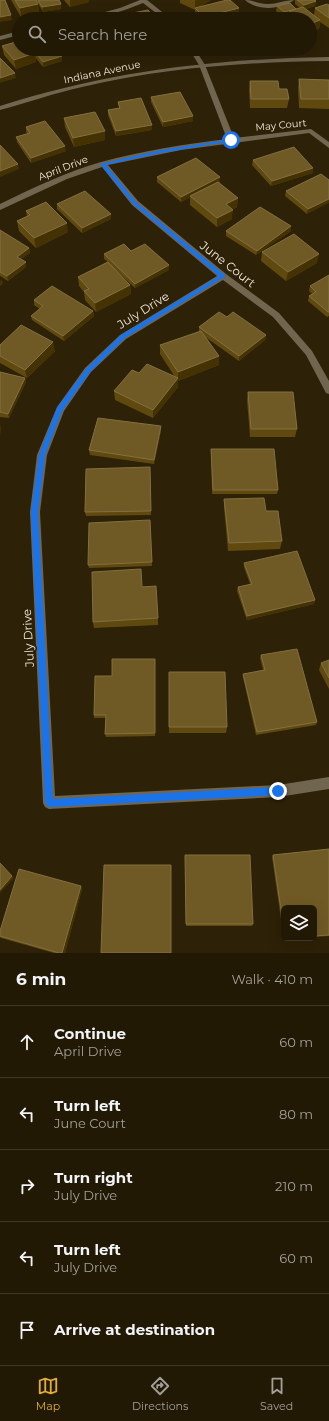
<!DOCTYPE html>
<html lang="en">
<head>
<meta charset="utf-8">
<style>
	body { margin:0; font-family:Montserrat,sans-serif; background:#2e2613; color:#f1f3f6 }
	.controls { position:absolute; right:12px; bottom:12px; display:grid; overflow:hidden; border-radius:6px; box-shadow:0 4px 16px #0002 }
	.controls button { width:36px; height:36px; display:grid; place-items:center; padding:0; border:0; border-bottom:1px solid #3f3827; background:#221905; color:#f1f3f6; font:20px sans-serif }
	.stop { position:absolute; width:12px; height:12px; margin:-9px; border:3px solid #1a73e8; border-radius:50%; background:#fff }
	.stop.end { background:#1a73e8; border-color:#fff; box-shadow:0 1px 4px #0008 }
	.list { margin:0; padding:0; list-style:none }
	h2 { display:flex; justify-content:space-between; align-items:center; height:52px; margin:0; padding:0 16px; font-size:17px }
	h2 small { font-size:13px; font-weight:400; color:#a2a09a }
	.list li { display:grid; grid-template-columns:26px 1fr auto; gap:12px; align-items:center; box-sizing:border-box; height:72px; padding:0 16px; border-top:1px solid #3f3827 }
	.list b { display:block; font-size:15px; white-space:nowrap }
	.list p { margin:0; font-size:13px; white-space:nowrap; color:#a2a09a }
	.list em { font-size:13px; font-style:normal; color:#a2a09a }
	.icon { flex:none; width:22px; height:22px; fill:none; stroke:currentColor; stroke-width:2; stroke-linecap:round; stroke-linejoin:round }
	.map { position:relative; flex:none; width:329px; height:953px; overflow:hidden }
	.search { position:absolute; background:#221905; box-shadow:0 4px 16px #0002; left:12px; right:12px; top:12px; height:44px; display:flex; align-items:center; gap:10px; box-sizing:border-box; padding:0 14px; border-radius:22px; color:#a2a09a; font-size:15px }
	.sheet { height:412px; background:#221905 }
	nav { display:flex; justify-content:space-around; align-items:center; box-sizing:border-box; height:56px; border-top:1px solid #3f3827; background:#221905; font-size:11px; color:#a2a09a }
	nav a { display:grid; justify-items:center; gap:2px }
	nav .on { color:#e2ae34 }
	.map>svg:first-child { display:block }
	.lines { fill:none; stroke-linecap:round; stroke-linejoin:round }
	.minor { fill:#70654f; fill-rule:evenodd }
	.tertiary { fill:#70654f; fill-rule:evenodd }
	.wall { fill:#60490f }
	.shaded-wall { fill:#453203 }
	.building { fill:#6f5a25; stroke:#837041 }
	.route { fill:#1a73e8 }
	.labels { text-anchor:middle; dominant-baseline:central; stroke-width:3.5; stroke-linejoin:round; paint-order:stroke }
	.far-street-label { font-size:10px; fill:#efe7d8; stroke:#2d2107 }
	.street-label { font-size:12px; fill:#efe7d8; stroke:#2d2107 }
</style>
</head>
<body>
<div class="map">
<svg width="329" height="953" viewBox="0 0 329 953">
	<rect width="100%" height="100%" fill="#2d2107"/>
	<g class="lines">
		<path class="minor" d="M140,0h7l24,19h-7l-21,-16c-20,8 -42,16 -64,16l41,-11z
			M245,0c8,0 14,4 23,4 9,0 17,-4 26,-4 -13,10 -37,11 -49,0z
			M19,31v4l-19,5v-4z
			M189,49h6l10,16 29,73 77,-9 18,13v6l-20,-15 -128,17 -73,15 30,36 88,73 53,39 33,38 17,30v13l-3,-1 -20,-38 -33,-38 -50,-37 -97,59 -35,33 -27,39 -17,44 -7,57 15,284 223,-11 51,-8v12l-51,8 -229,12 -4,-2 -2,-4 -13,-291 7,-57 20,-48 28,-39 35,-33 97,-59 -85,-71 -30,-38 -35,12 -67,31v-6c33,-16 66,-32 101,-42 41,-11 84,-18 126,-23l-28,-74z"/>
		<path class="tertiary" d="M329,57v4c-83,1 -166,7 -247,26 -28,6 -55,16 -82,23v-4c110,-35 214,-47 329,-49z"/>
	</g>
	<path class="wall" d="M11,0h25l2,4 1,9 -18,4z
		M36,0h23l2,4v5l-18,3z
		M64,0h25v2l-19,5z
		M180,0h31l-12,7 40,1v5l-22,6h-17l-5,-6v-3l-15,-7z
		M295,0h19l2,1 -1,5 -9,3 8,6 1,-7 14,-3v23l-9,-6 -1,7 -9,-10h-22l1,-3 -6,1 -7,-6 1,-5 19,3 4,-1 -5,-4z
		M128,14l27,5h-27z
		M2,46l17,3h37l6,12 -19,6 -8,-10 1,5 -20,7 -12,-14z
		M61,49h25v2l-21,5z
		M89,49h24v1l-20,5z
		M299,79l30,1v29l-30,-1 -1,-20z
		M250,81l29,8 10,10 -2,9h-37l-1,-18z
		M151,97l42,19v5l-30,6 -12,-25z
		M118,102l34,28 -36,6 -8,-21v-5l11,-2z
		M64,118l41,22 -31,7 -9,-20z
		M26,127l40,24 -35,12 -14,-21 -1,-5 11,-3 -1,-2z
		M253,160l60,13 -42,13 -19,-21z
		M321,174l-14,40 -22,-18 1,-5z
		M157,177l63,5 -1,1 19,15 -1,9 -5,3v9l-15,8 -27,-22v-8l-9,5 -24,-20z
		M57,204l54,10v5l-29,14 -25,-24z
		M26,211l42,21 -32,16 -17,-17 -2,-10 10,-4z
		M291,226v5l-35,24 -30,-19v-5z
		M0,231l29,17 1,5 -9,6 5,3v5l-18,14 -8,-5z
		M131,251l38,19 -34,18 -26,-24 21,21 1,9 -35,18 -11,-12 -1,-8 -5,-6 -1,-9 30,-15 -4,-3v-5z
		M262,252l55,11 -31,18 -25,-20z
		M329,275v41l-2,1 -19,-16 1,-5 3,-2 -3,-3 1,-5z
		M34,300l59,11 1,5 -30,25 -32,-21 -1,-4 9,-7 -6,-4z
		M227,317l39,18 -1,5 -26,21 -35,-25 15,20v9l-41,16v6l-25,31 -38,-18 -1,-9 61,-14 -15,-23v-9l39,-13v-5z
		M0,345l55,6 -28,27 -27,-15z
		M0,372l25,6 1,4 -17,36 -9,-1z
		M248,392l49,37 -2,8h-45l-3,-37z
		M161,431l-7,33 -64,-9 -1,-5z
		M211,449l67,41 -1,4h-65z
		M150,467l1,48 -65,1 -1,-4z
		M224,499l42,12 16,30 -2,8 -52,2 -4,-44z
		M150,520l2,46 -63,2 -1,-3z
		M244,563l71,37 -1,4 -67,16 -10,-29 1,-4 12,-3 -6,-17z
		M158,618v7l-64,3 -1,-6z
		M261,655l56,67 -1,3 -60,10 -13,-58v-3l20,-4 -3,-12z
		M155,659v77l-49,1 -1,-3 1,-16h-12v-3l18,-39z
		M329,660v29l-10,-19 2,-7z
		M169,672l58,55 -1,6h-57z
		M329,849v87l-15,1v-29h-30v30h25l-25,2 -12,-83 1,-2z
		M185,855l68,69 -1,2h-66z
		M82,889l-17,64h-11l-53,-15 -1,-1v-6z"/>
	<path class="shaded-wall" d="M70,0h19v2l-19,5z
		M196,0h15l-15,9 -1,-1v2v-9z
		M316,1l-1,5 -12,4 1,-5z
		M38,4l1,9 -18,4 -1,-9z
		M61,4v5l-18,3 -1,-5z
		M239,8v5l-22,6h-13v-2z
		M297,9l-8,2v5l-6,1 1,-5z
		M11,15l1,5 -12,2v-5z
		M320,20l-1,9 -9,3v-8z
		M64,49h22v2l-21,5z
		M96,49h17v1l-20,5v-5z
		M35,53l1,9 -20,7 -2,-9z
		M62,56v5l-19,6v-5z
		M15,73l1,5 -16,5v-5z
		M193,116v5l-30,6v-5z
		M152,125v5l-36,6v-5z
		M105,131v9l-31,7 -1,-9z
		M65,146l1,5 -35,12v-5z
		M18,164l1,5 -19,8v-6z
		M313,168v5l-42,13 1,-5z
		M220,177v5l-39,20v-5z
		M238,198l-1,9 -12,7 1,-10z
		M329,199v4l-22,11 1,-5z
		M233,210l-1,9 -15,8v-9z
		M111,214v5l-29,14v-5z
		M67,223l1,9 -32,16 -2,-10z
		M291,226v5l-35,24 1,-4z
		M29,248l1,5 -12,9 -1,-5z
		M319,254l-2,9 -31,18 2,-9z
		M26,262v5l-18,14 -1,-5z
		M169,265v5l-34,18v-4z
		M2,279l1,5 -3,2v-5z
		M130,285l1,9 -35,18 -1,-9z
		M93,311l1,5 -30,25 -1,-5z
		M266,335l-1,5 -26,21v-5z
		M53,342l2,9 -28,27 -2,-8z
		M219,356v9l-41,16v6l-25,31v-8l25,-32v-6z
		M25,378l1,4 -17,36 -1,-4z
		M0,423l1,6 -1,7z
		M161,426v5l-7,33v-4z
		M315,600l-1,4 -67,16v-4z
		M12,876l2,2 -14,15v-3z
		M81,886l1,3 -17,64h-3z"/>
	<path class="building" d="M0,0h5l6,15 -11,2z
		M15,0h21l2,4 -18,4z
		M38,0h21l2,4 -19,3z
		M227,0h3l9,8 -35,9 -9,-9z
		M297,0h17l2,1 -12,4z
		M290,3l6,6 -12,3 -7,-6z
		M327,4l2,1v13l-14,-10z
		M303,7l17,13 -10,4v-5h-11l-10,-8z
		M148,10l7,9h-23l-4,-5z
		M245,13l5,6h-30z
		M19,41v8h12l4,4 -21,7 -12,-14z
		M33,49h23l6,7 -19,6z
		M0,58l15,15 -15,5z
		M299,79l30,1v19h-28z
		M250,81h28l1,8h8l2,10h-38z
		M180,92l13,24 -30,6 -12,-25z
		M141,98l11,27 -36,6 -8,-21 12,-2 -2,-6z
		M95,112l10,19 -32,7 -9,-20z
		M45,121l20,25 -34,12 -15,-21 14,-4 -4,-6z
		M0,145l18,19 -18,7z
		M294,147l19,21 -41,13 -19,-21z
		M196,158l24,19 -39,20 -24,-20z
		M321,174l8,6v19l-21,10 -22,-18z
		M218,182l20,16 -12,6 7,6 -16,8 -27,-22z
		M85,191l26,23 -29,14 -25,-24z
		M46,202l21,21 -33,15 -17,-17 13,-6 -4,-4z
		M260,207l31,19 -34,25 -31,-20z
		M0,230l29,18 -12,9 9,5 -19,14 -7,-4z
		M294,234l25,20 -31,18 -26,-20z
		M124,244l7,7 14,-7 24,21 -34,19 -31,-30z
		M108,262l22,23 -35,18 -11,-12 5,-2 -11,-12z
		M329,275v37h-1l-19,-16 7,-4 -6,-6z
		M52,286l41,25 -30,25 -32,-20 12,-10 -9,-6z
		M219,312l8,5 6,-5 33,23 -27,21 -40,-29z
		M21,325l32,17 -28,28 -25,-14v-11z
		M201,331l18,25 -41,16 -18,-27z
		M147,364l31,14 -25,32 -39,-19 18,-21 7,3z
		M0,372l25,6 -17,36 -8,-2z
		M248,392h45l4,37h-46z
		M98,418l63,8 -7,34 -65,-10z
		M211,449h63l4,41h-65z
		M150,467l1,44 -66,1 1,-43z
		M264,498l2,13h12l4,30 -53,2 -5,-44z
		M150,520l2,42 -64,3 1,-42z
		M297,551l18,49 -68,16 -9,-29 14,-3 -8,-21z
		M141,569l1,18 14,-1 2,32 -65,4 -1,-50z
		M297,649l20,73 -60,10 -14,-58 22,-4 -4,-15z
		M112,659h43v74l-50,1 1,-19h-12l1,-39h17z
		M329,660v18l-8,-15z
		M169,672h56l2,55h-58z
		M329,849v86l-15,1v-28h-30v22l-11,-75z
		M185,855h65l3,69h-67z
		M0,863l12,13 -12,14z
		M104,865h67v88h-70z
		M19,869l62,17 -19,67h-3l-59,-17v-5z
		M285,938h13l-13,1z"/>
	<path class="route" d="M231,139l1,2 -71,12 -55,12 30,37 90,74 -101,62 -35,34 -28,39 -17,44 -7,57 15,287 225,-12 4,4 -4,4 -229,12 -4,-4 -14,-291 8,-57 18,-47 29,-39 35,-34 98,-59 -86,-72 -33,-40 61,-14z"/>
	<g class="labels">
		<g class="far-street-label">
			<text transform="translate(102 72) rotate(-12)">Indiana Avenue</text>
			<text transform="translate(281 125) rotate(-5)">May Court</text>
			<text transform="translate(63 168) rotate(-21)">April Drive</text>
		</g>
		<g class="street-label">
			<text transform="translate(228 264) rotate(38)">June Court</text>
			<text transform="translate(143 310) rotate(-32)">July Drive</text>
			<text transform="translate(28 638) rotate(-93)">July Drive</text>
		</g>
	</g>
</svg>
<div class="controls">
<button><svg class="icon" aria-label="layers" viewBox="0 0 24 24"><path d="M12 4l9 5-9 5-9-5zM3 14l9 5 9-5"/></svg></button>
</div>
<div class="stop" style="left:231px;top:140px"></div>
<div class="stop end" style="left:278px;top:791px"></div>
<div class="search"><svg class="icon" aria-label="search" viewBox="0 0 24 24"><circle cx="10" cy="10" r="6"/><path d="M15 15l6 6"/></svg>Search here</div>
</div>
<section class="sheet">
<h2>6 min<small>Walk · 410 m</small></h2>
<ul class="list">
<li><svg class="icon" aria-label="ahead" viewBox="0 0 24 24"><path d="M12 20V5M6 11l6-6 6 6"/></svg><div><b>Continue</b><p>April Drive</p></div><em>60 m</em></li>
<li><svg class="icon" aria-label="left" viewBox="0 0 24 24"><path d="M17 20v-9H6M10 6l-5 5 5 5"/></svg><div><b>Turn left</b><p>June Court</p></div><em>80 m</em></li>
<li><svg class="icon" aria-label="right" viewBox="0 0 24 24"><path d="M7 20v-9h11M14 6l5 5-5 5"/></svg><div><b>Turn right</b><p>July Drive</p></div><em>210 m</em></li>
<li><svg class="icon" aria-label="left" viewBox="0 0 24 24"><path d="M17 20v-9H6M10 6l-5 5 5 5"/></svg><div><b>Turn left</b><p>July Drive</p></div><em>60 m</em></li>
<li><svg class="icon" aria-label="arrive" viewBox="0 0 24 24"><path d="M6 21V4h12l-3 4 3 4H6"/></svg><div><b>Arrive at destination</b></div></li>
</ul>
</section>
<nav>
<a class="on"><svg class="icon" aria-label="map" viewBox="0 0 24 24"><path d="M3 6l6-2 6 2 6-2v14l-6 2-6-2-6 2zM9 4v14M15 6v14"/></svg>Map</a>
<a><svg class="icon" aria-label="directions" viewBox="0 0 24 24"><path d="M12 3l9 9-9 9-9-9zM9 14v-3h6M13 9l2 2-2 2"/></svg>Directions</a>
<a><svg class="icon" aria-label="saved" viewBox="0 0 24 24"><path d="M7 4h10v16l-5-4-5 4z"/></svg>Saved</a>
</nav>
</body>
</html>
